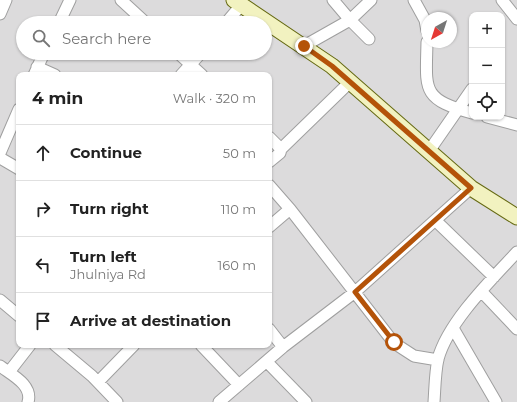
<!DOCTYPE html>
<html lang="en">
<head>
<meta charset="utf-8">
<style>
	body { margin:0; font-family:Montserrat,sans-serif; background:#f2f2f2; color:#222 }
	.controls { position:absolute; right:12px; top:12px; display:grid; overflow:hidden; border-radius:8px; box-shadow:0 1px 3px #0004 }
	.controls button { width:36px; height:36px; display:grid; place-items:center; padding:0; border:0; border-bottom:1px solid #e0e0e0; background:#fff; color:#222; font:20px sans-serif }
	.compass { position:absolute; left:421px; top:12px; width:36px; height:36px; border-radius:50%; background:#fff; box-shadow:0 1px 3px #0004; rotate:219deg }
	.stop { position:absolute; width:12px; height:12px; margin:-9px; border:3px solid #b45309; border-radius:50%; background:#fff }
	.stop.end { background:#b45309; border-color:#fff; box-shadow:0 1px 4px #0008 }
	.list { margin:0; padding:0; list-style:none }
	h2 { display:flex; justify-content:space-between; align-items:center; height:52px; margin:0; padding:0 16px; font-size:17px }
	h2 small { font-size:13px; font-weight:400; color:#767676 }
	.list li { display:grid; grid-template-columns:26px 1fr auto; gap:12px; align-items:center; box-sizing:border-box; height:56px; padding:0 16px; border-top:1px solid #e0e0e0 }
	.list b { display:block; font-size:15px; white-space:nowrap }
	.list p { margin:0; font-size:13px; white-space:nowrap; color:#767676 }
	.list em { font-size:13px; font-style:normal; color:#767676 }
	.icon { flex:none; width:22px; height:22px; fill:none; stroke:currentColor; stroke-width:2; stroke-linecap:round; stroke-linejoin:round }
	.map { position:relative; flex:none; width:517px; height:402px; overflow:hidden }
	.search { position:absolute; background:#fff; box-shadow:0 1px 3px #0004; left:16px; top:16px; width:256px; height:44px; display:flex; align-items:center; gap:10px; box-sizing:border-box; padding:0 14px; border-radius:22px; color:#767676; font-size:15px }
	.panel { position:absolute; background:#fff; box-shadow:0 1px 3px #0004; left:16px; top:72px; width:256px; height:276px; border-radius:8px }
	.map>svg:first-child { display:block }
	.residential { fill:#dcdbdc; fill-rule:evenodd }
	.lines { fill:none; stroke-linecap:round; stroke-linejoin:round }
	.street-casing { stroke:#9f9f9f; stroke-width:13 }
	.secondary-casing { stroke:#656912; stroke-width:17 }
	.street { stroke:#fff; stroke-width:11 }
	.secondary { stroke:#f2f2c0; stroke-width:15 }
	.route { stroke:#b45309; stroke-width:5 }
</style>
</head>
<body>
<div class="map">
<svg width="517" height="402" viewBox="0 0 517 402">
	<rect width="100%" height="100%" fill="#eeebe6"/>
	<path class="residential" d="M0,0h517v402h-517zM472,15h30v102h-30zM427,18h24v24h-24zM23,23h242v30h-242zM19,75h250v270h-250z"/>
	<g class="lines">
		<defs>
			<path id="street" d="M121,0l25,23
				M333,0l17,20 19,19
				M414,0l11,20 2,11
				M502,0l15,19
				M0,14l6,-14
				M59,23l11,-23
				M226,23l16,-19
				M427,42c-1,48 -6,57 45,71
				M304,46l46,-26 21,-20
				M178,53l24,22
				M37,67l18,8
				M34,75l10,-22
				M181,75l20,-22
				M487,117l30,8
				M269,137l12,12 -1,4 -11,9
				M281,149l69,-67
				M429,151l43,-62
				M0,153l19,-44
				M0,158l19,11
				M269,185l21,24 104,134 20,13 24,4
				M436,221l58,56
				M269,227l21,-18
				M481,291l36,38
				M0,300l19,16
				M453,328l43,74
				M269,329l14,18
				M55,345l37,31 25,26
				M201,345l38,40
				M267,362l39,40
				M0,366c12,9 33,19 28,36
				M9,372l21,-27
				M98,382l36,-37
				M219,402l64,-55 72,-55 116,-104
				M434,402c1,-14 1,-29 4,-43 10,-37 53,-79 79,-107"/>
			<path id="secondary" d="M234,0l98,66 139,122 46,29"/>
		</defs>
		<use href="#street" class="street-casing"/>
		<use href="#secondary" class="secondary-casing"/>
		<use href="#street" class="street"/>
		<use href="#secondary" class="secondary"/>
	</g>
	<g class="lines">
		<path class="route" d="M304,46l28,20 139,122 -116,104 39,50"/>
	</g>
</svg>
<div class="controls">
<button>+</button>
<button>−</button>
<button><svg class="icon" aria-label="locate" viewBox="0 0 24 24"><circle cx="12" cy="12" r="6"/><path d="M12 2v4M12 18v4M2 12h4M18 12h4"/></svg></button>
</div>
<svg class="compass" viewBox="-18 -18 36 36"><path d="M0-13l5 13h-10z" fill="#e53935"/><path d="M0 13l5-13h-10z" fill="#767676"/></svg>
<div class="stop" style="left:394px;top:342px"></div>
<div class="stop end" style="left:304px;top:46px"></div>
<div class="search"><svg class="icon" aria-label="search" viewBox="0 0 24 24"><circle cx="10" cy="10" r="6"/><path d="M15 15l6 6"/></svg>Search here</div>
<section class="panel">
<h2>4 min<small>Walk · 320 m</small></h2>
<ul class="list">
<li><svg class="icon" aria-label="ahead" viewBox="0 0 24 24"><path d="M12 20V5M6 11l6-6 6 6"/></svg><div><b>Continue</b></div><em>50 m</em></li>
<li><svg class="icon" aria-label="right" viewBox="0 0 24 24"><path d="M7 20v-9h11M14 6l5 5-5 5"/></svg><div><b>Turn right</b></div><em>110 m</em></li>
<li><svg class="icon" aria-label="left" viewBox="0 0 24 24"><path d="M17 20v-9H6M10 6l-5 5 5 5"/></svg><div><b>Turn left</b><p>Jhulniya Rd</p></div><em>160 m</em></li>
<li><svg class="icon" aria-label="arrive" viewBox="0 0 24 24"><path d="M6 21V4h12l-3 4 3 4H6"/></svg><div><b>Arrive at destination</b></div></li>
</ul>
</section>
</div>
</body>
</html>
